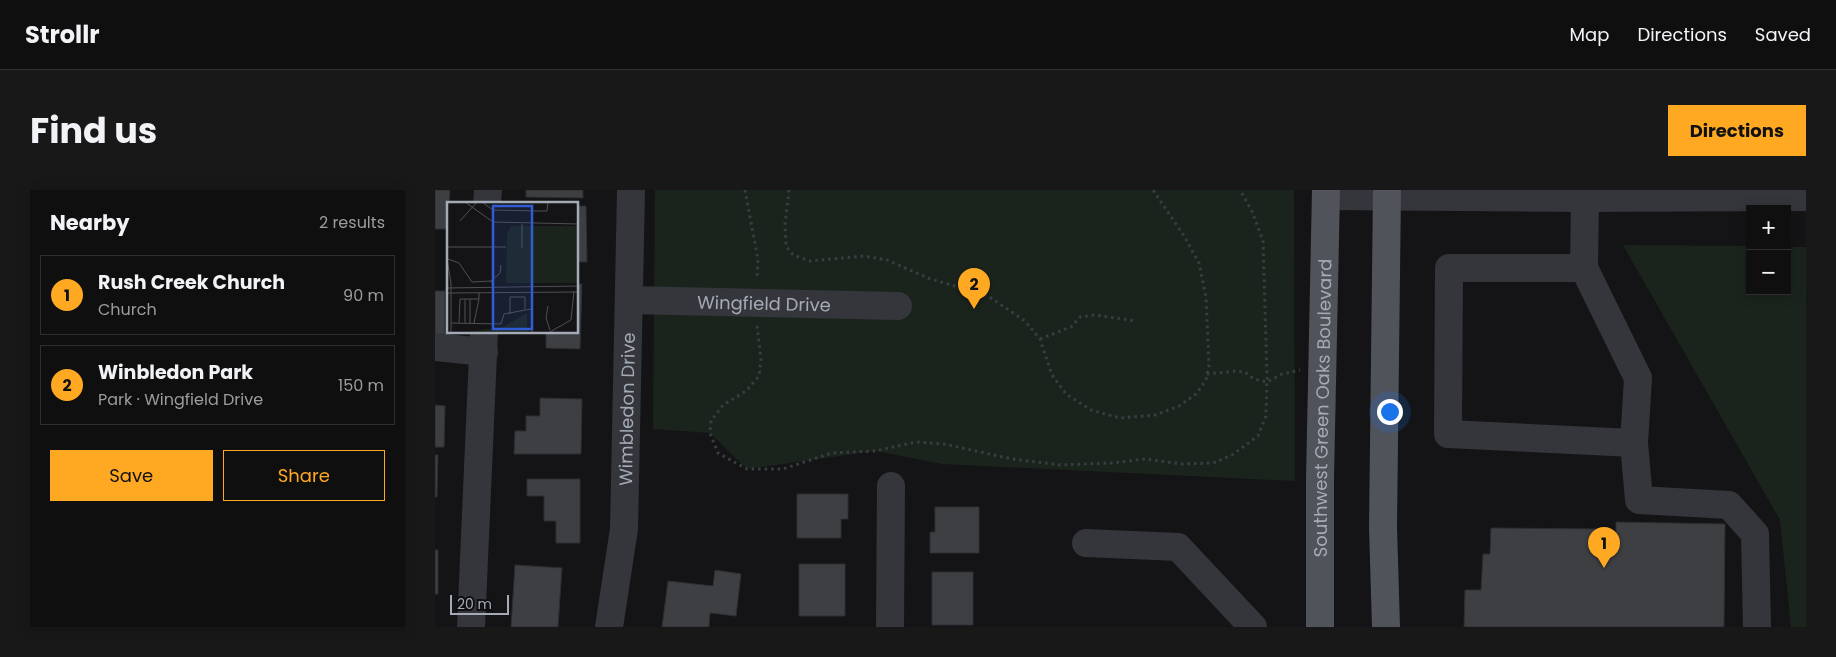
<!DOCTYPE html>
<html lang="en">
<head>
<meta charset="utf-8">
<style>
	body { margin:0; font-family:Poppins,sans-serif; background:#181819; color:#f1f3f6 }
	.controls { position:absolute; right:15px; top:15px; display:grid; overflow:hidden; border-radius:0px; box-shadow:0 2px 12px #0003 }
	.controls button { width:45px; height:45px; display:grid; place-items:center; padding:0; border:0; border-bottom:1px solid #2f2f30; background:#0f0f10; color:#f1f3f6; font:25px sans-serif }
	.scale { position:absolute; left:15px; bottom:12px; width:59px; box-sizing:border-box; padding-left:5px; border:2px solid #a4abb7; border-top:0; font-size:14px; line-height:18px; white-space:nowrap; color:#a4abb7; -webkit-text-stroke:4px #0f0f11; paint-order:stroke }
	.you { position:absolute; left:954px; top:221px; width:18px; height:18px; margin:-12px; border:4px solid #fff; border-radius:50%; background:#1a73e8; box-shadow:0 0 0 8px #1a73e833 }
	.badge { display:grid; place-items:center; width:32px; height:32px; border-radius:50%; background:#ffa922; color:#111; font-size:16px; font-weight:700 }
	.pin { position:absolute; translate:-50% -41px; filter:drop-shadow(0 1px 2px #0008) }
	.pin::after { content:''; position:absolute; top:26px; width:18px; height:15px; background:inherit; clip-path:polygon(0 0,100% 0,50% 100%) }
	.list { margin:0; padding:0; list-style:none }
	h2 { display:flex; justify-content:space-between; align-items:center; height:65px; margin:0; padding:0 20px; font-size:21px }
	h2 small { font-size:16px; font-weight:400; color:#9b9c9f }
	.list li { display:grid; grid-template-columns:32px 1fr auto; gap:15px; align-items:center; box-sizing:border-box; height:80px; margin:0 10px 10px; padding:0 10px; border:1px solid #2f2f30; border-radius:0px }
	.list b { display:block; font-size:19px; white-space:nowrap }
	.list p { margin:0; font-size:16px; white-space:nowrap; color:#9b9c9f }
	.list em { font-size:16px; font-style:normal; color:#9b9c9f }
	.actions { display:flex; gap:10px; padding:15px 20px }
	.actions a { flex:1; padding:11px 0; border:1px solid #ffa922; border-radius:0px; text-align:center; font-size:18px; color:#ffa922 }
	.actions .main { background:#ffa922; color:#111 }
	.map { position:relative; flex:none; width:1371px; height:437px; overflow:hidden; border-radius:0px }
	header { display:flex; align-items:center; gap:30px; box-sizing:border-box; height:70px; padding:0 25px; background:#0f0f10; border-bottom:1px solid #2f2f30 }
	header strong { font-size:24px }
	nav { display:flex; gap:28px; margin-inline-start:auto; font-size:18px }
	.intro { display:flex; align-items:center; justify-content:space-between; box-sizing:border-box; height:120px; padding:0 30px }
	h1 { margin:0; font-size:35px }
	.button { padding:12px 22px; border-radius:0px; background:#ffa922; color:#111; font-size:18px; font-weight:700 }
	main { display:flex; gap:30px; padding:0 30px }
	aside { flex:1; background:#0f0f10; border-radius:0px; box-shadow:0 2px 12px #0003 }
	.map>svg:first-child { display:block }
	.green { fill:#1b241c }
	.building { fill:#3d3f43; stroke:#2d2e32 }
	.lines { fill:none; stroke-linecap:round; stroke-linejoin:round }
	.path { stroke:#3a3d42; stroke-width:3; stroke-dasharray:2.5 4; stroke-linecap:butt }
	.minor { stroke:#34363b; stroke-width:28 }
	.major { stroke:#50535a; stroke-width:28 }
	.labels { text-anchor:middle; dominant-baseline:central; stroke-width:4; stroke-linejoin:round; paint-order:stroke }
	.street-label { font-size:18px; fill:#a4abb7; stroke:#0f0f11 }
	.inset-road { fill:none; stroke:#4e5056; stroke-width:1 }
	.view { fill:#315cd3; fill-opacity:0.15; stroke:#315cd3; stroke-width:2.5 }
	.inset-edge { fill:none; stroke:#a4abb7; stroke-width:2.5 }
</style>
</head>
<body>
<header>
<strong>Strollr</strong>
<nav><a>Map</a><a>Directions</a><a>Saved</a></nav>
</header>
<div class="intro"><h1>Find us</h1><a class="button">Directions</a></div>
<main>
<aside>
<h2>Nearby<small>2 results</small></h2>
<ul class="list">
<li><span class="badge">1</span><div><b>Rush Creek Church</b><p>Church</p></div><em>90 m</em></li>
<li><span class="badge">2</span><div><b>Winbledon Park</b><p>Park · Wingfield Drive</p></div><em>150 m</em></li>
</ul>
<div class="actions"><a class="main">Save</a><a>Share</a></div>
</aside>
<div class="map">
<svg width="1371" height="437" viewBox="0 0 1371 437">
	<rect width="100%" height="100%" fill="#141416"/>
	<path class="green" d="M220,0h639l1,291 -353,-17 -67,-13 -128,18 -37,-36 -57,-4z
		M1188,55l127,1v45h37v-44h19v380h-15l-11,-107z"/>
	<path class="building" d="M0,0h15l-2,39h-13z
		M91,0h57v8l-57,-1z
		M142,16h9l1,56h-10z
		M142,94h5l-2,65 -34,-1v-16h31z
		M0,101h10v45h-10z
		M105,208l42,1 -1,55h-67l1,-23h11v-15h14z
		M0,215l10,1 -1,41h-9z
		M0,265h3l-1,42h-2z
		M92,289h53v64h-24v-22h-12v-25h-17z
		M362,304h51v25h-7v19h-44z
		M500,317h44v46h-49v-21h5z
		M1181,332l109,2 -1,103h-260l1,-37h16l2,-36h7l1,-26 108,1 -1,14h18z
		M0,360h3v44h-3z
		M364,374h46v52h-46z
		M80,375l47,3 -4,59h-47z
		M280,380l26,4 -5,42 -26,-3 -1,14h-47l6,-46 45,5z
		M497,382h41v53h-41z"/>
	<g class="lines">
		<path class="path" d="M310,0l13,70 -1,19
			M354,0l-4,34 1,22 7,9 17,6 54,-5 23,4 41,18 60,18 37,25 15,18 12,36 14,19 25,16 29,8 35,-3 24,-9 17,-12 10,-14 3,-15 -3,-68 -7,-34 -15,-27 -31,-46
			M322,136l4,33 -2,17 -13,15 -23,14 -12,16 -1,12 8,20 29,16h36l49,-16 43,-2 41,-9 28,2 68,15 49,6 51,-2 33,-4 37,5 31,-1 19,-8 26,-19 8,-20 1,-39 -4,-136 -11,-30 -12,-21
			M605,149l31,-12 9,-10 15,-2 42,6
			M772,184l29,-3 9,1 9,7 13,3 15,-8 18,-4"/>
		<g class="minor">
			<path d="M891,6l259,2 221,-1"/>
			<path d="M1150,8l-1,70 54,110 -4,65 5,57 90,5 26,29 2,93"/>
			<path d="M52,14l1,-14"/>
			<path d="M1149,78h-135l-1,166 186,9"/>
			<path id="s1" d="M195,110l268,6"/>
			<path d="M0,157l49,5"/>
			<path d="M651,353l92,4 75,80"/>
			<path d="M36,437l13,-295"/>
			<path id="s2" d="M174,437l15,-98 7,-339"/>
			<path d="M455,437l1,-141"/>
		</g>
		<g class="major">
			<path id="s3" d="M885,437v-148l6,-289"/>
			<path d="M951,437l-3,-100 4,-337"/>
		</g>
	</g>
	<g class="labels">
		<g class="street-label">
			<text stroke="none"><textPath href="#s1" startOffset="134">Wingfield Drive</textPath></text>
			<text stroke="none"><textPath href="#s3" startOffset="219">Southwest Green Oaks Boulevard</textPath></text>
			<text stroke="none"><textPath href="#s2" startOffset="219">Wimbledon Drive</textPath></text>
		</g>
	</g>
	<g transform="translate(12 12)">
		<rect width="131" height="131" fill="#141416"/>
		<path d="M64,24h67l-1,57h-71l1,-49zM80,111v20h-67l43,-6z" fill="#1b241c"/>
		<path class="inset-road" d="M18,0l28,20 86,2M35,0l11,8 45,1h9l1,-9M13,19l17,-19M0,45h59M75,46v-24M0,57l4,24v50M1,57l11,4 13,19 19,-1 2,4M44,79l9,-8 1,-8M0,86l132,-2M85,90v41M0,91l132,-1M18,97v24M101,104l-2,12 4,12M63,112v-17h15v12M4,121l50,1 3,-10 27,-5M12,121l1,-24h19v-6M23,121v-24M27,121l5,-24M101,131l23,-13 3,-29"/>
		<path class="view" d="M46,4h39v123h-39z"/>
		<rect width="131" height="131" class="inset-edge"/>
	</g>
</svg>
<div class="controls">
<button>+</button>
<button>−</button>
</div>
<div class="scale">20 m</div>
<div class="you"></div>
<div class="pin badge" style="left:1169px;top:378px">1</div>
<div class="pin badge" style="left:539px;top:119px">2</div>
</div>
</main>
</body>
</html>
